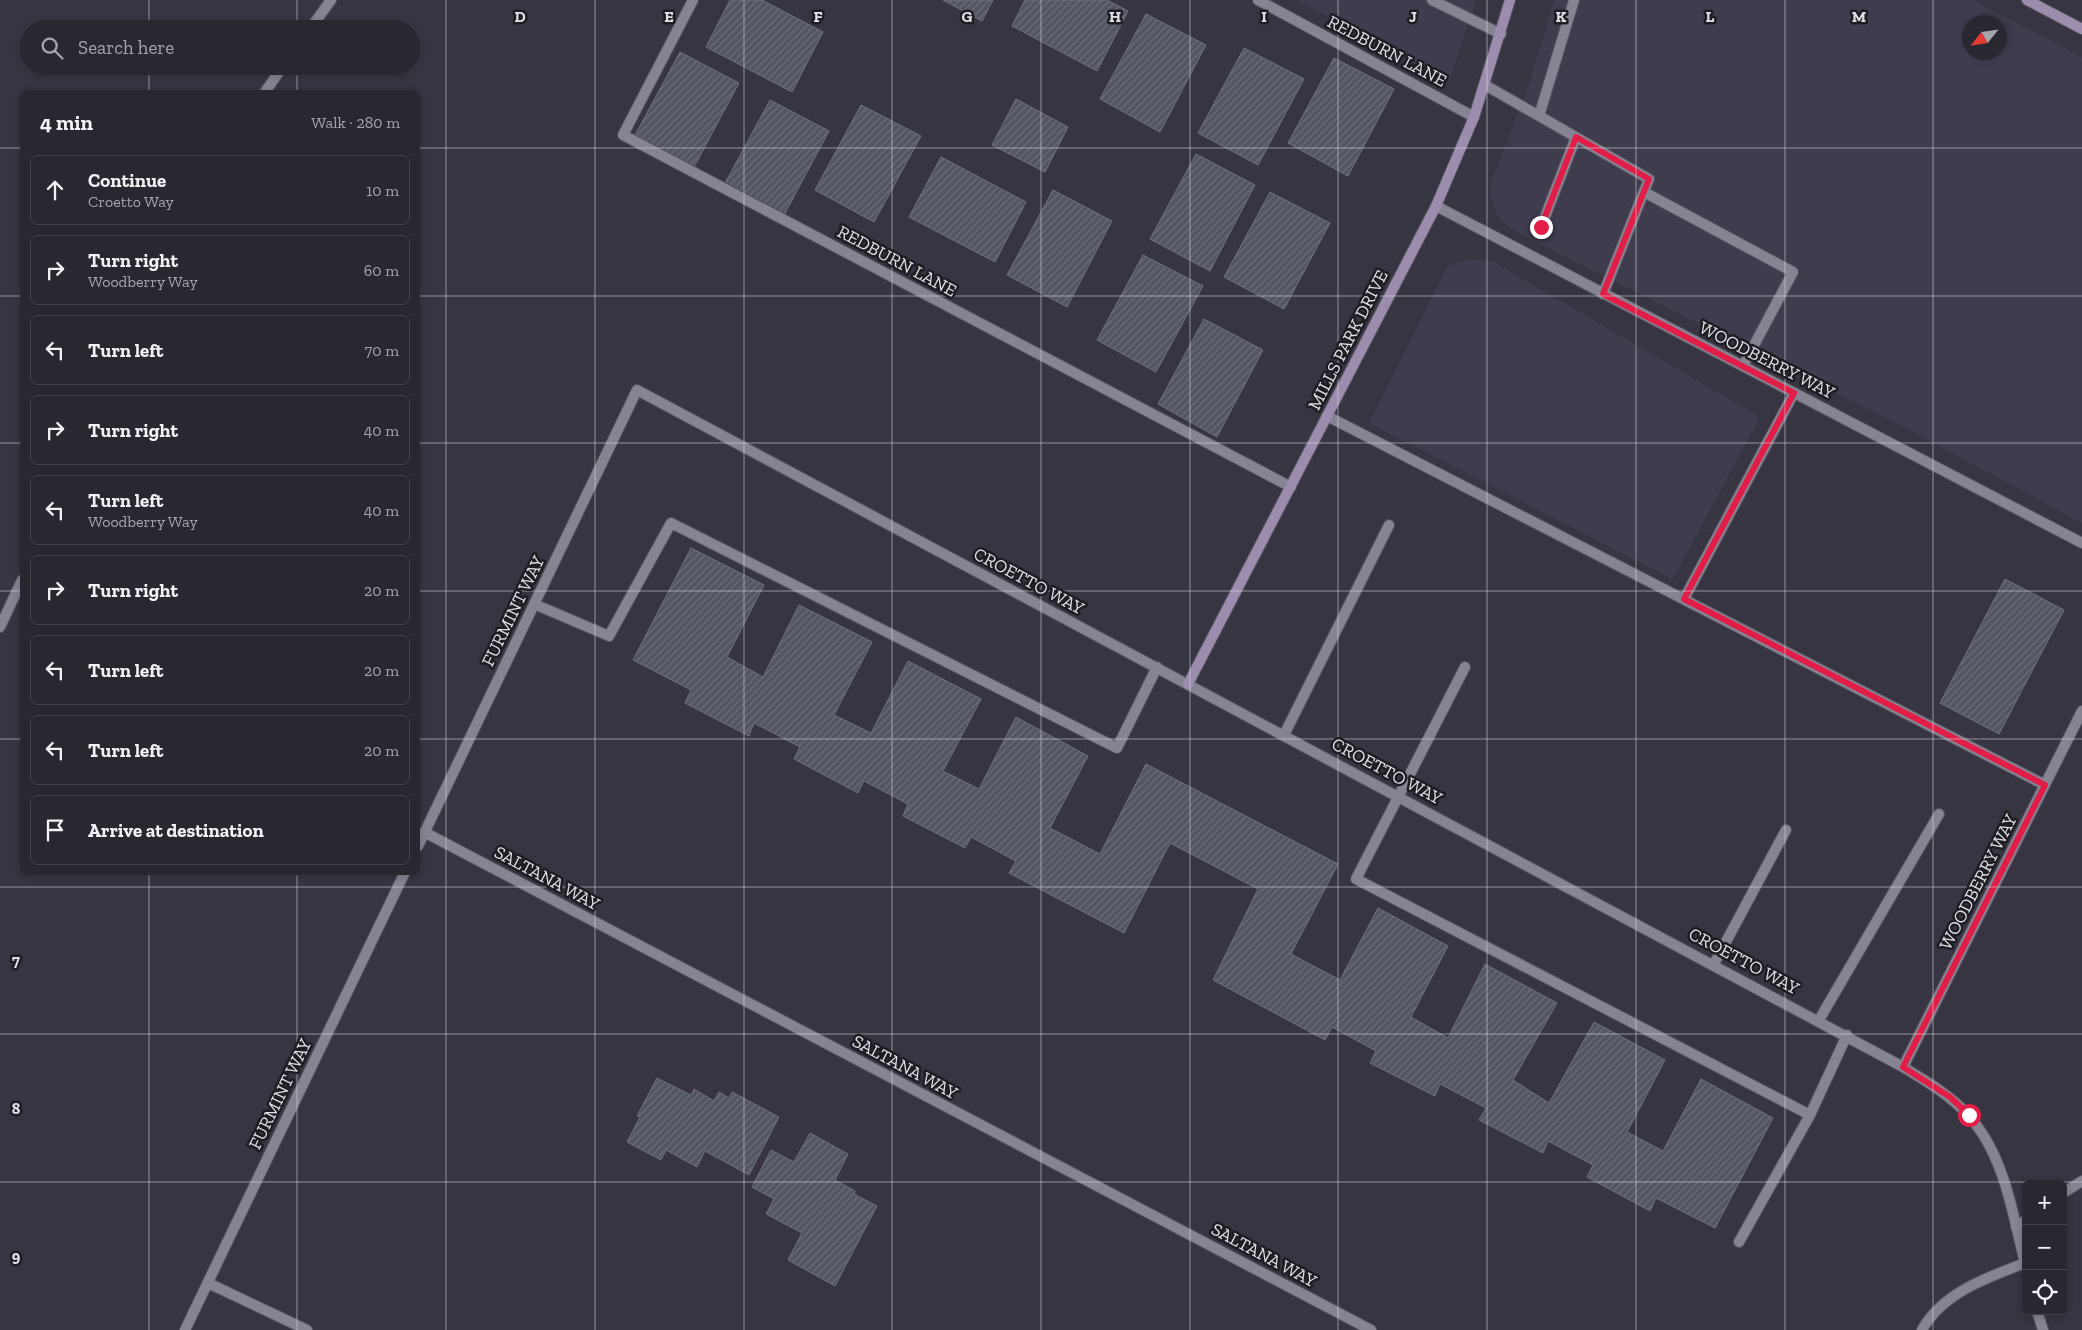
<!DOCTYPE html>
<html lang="en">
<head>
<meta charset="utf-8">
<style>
	body { margin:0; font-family:"Zilla Slab",serif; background:#35343d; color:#f1f3f6 }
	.controls { position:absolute; right:15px; bottom:15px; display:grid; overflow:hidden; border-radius:8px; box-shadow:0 2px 8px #0003 }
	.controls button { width:45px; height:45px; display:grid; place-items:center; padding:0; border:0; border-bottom:1px solid #45444d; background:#292831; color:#f1f3f6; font:25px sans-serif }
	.compass { position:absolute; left:1962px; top:15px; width:45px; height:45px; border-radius:50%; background:#292831; box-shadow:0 2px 8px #0003; rotate:240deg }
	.stop { position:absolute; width:15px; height:15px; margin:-11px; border:4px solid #e11d48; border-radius:50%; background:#fff }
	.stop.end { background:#e11d48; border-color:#fff; box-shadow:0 1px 5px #0008 }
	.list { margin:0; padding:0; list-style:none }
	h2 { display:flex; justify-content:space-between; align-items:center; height:65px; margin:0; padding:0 20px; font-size:21px }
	h2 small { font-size:16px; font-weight:400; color:#a5a6ab }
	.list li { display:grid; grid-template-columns:32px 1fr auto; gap:15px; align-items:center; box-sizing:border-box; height:70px; margin:0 10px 10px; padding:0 10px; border:1px solid #45444d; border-radius:8px }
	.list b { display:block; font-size:19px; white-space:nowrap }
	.list p { margin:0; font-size:16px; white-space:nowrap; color:#a5a6ab }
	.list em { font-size:16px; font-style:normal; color:#a5a6ab }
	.icon { flex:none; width:28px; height:28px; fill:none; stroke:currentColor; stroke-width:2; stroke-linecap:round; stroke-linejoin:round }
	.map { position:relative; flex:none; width:2082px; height:1330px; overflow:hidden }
	.search { position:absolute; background:#292831; box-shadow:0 2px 8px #0003; left:20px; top:20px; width:400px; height:55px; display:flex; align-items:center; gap:12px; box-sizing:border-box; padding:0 18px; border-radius:28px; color:#a5a6ab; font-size:19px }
	.panel { position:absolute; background:#292831; box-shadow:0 2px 8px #0003; left:20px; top:90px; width:400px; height:785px; border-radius:8px }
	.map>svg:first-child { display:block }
	.built { fill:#3f3c4e; fill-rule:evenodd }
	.building { fill:url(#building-hatch); stroke:#6d707e }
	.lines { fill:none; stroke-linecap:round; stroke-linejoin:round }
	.lane-casing { stroke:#55535d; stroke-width:12 }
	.street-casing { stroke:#55535d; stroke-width:12 }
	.secondary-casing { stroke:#55535d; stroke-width:12 }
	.lane { stroke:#868492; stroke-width:10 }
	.street { stroke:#868492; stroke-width:10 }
	.secondary { stroke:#9c8dae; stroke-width:10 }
	.route { stroke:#e11d48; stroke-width:6 }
	.grid { fill:none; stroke:#e1e0e7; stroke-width:1; stroke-opacity:0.55 }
	.labels { text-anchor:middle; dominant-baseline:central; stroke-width:5; stroke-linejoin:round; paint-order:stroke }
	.street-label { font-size:18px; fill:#e1e0e7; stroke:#1e1d23 }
	.grid-label { font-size:16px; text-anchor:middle; font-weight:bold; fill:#e1e0e7; stroke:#1e1d23; stroke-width:5; stroke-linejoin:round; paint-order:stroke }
</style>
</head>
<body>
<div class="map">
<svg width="2082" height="1330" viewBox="0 0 2082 1330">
	<defs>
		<pattern id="building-hatch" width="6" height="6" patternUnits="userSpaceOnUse" patternTransform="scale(1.25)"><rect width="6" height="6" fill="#525562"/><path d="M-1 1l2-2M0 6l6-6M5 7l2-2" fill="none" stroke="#6b6d78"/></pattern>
	</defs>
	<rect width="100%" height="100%" fill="#373541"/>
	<path class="built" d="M1297,0h179l-27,82z
		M1554,0h419l109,57v466l-178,-96 -378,-190 -21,-13 -9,-10 -6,-20 2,-15 37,-94zM1970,22h30v30h-30z
		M1469,259l23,2 268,156 -87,162 -304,-156 78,-156z"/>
	<path class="building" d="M730,0h32l61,32 -31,60 -86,-45z
		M943,0h50l-11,21z
		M1025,0h82l21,11 -31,60 -85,-45z
		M1146,14l60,31 -46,87 -60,-33z
		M1244,48l60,31 -46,86 -60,-32z
		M680,52l59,31 -46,86 -59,-32z
		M1334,58l60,31 -46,87 -60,-33z
		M1016,99l52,28 -23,45 -53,-27z
		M770,100l59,31 -46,86 -59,-32z
		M861,105l60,31 -47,86 -59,-32z
		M1196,154l59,31 -45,86 -60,-32z
		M941,157l85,45 -31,60 -86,-45z
		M1053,190l59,31 -45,86 -60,-32z
		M1270,192l60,31 -46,86 -60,-32z
		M1143,255l60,31 -47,86 -59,-32z
		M1204,319l59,31 -46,87 -59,-33z
		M691,548l73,37 -37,72 36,20 36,-72 73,37 -38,73 37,18 37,-72 73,38 -38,72 36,18 37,-72 72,39 -38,72 50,26 46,-90 192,100 -47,90 49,26 38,-72 70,38 -37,71 37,21 37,-74 72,39 -44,77 36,23 45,-81 71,38 -38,72 36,19 38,-72 72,39 -58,110 -59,-30 -6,13 -63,-34 6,-12 -45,-24 -5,12 -64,-33 7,-12 -46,-24 -5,12 -65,-33 6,-12 -44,-24 -7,13 -112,-60 45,-91 -88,-46 -46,90 -115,-60 7,-12 -45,-24 -6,11 -62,-32 5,-12 -44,-23 -6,12 -64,-34 6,-12 -46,-24 -5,13 -64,-33 6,-13 -58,-30z
		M2005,579l59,31 -65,124 -59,-31z
		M657,1078l34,17 3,-6 20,12 5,-9 10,6 3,-6 47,25 -30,58 -44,-24 -8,16 -31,-17 -5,10 -34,-18 13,-25 -3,-1z
		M810,1133l38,21 -13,26 20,11 -1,3 23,12 -42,80 -47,-26 14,-27 -36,-19 8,-15 -22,-12 19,-37 23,12z"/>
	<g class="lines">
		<defs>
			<path id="lane" d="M1432,0l69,34
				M1485,85l164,94 -46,115
				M1539,116l35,-116
				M1644,192l149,80 -50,94
				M1541,227l35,-90
				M1327,416l718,369
				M1684,599l110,-206
				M534,604l75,32 62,-113 446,225 40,-81
				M1465,667l-109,212 454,236 -71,127
				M1284,735l105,-210
				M1714,964l72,-134
				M1819,1020l120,-206
				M1810,1115l37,-80
				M2063,1193l19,-12
				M2016,1227l10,-7"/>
			<path id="street" d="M693,0l-70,135 668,352
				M1258,0l216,117
				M310,29l21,-29
				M265,92l18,-26
				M1436,206l646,337
				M0,627l22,-47
				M424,832l947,498
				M418,846l219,-456 1266,677c23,14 47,28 65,48 37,40 45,101 58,152
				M1903,1067l179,-356
				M208,1283l99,47
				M2037,1311l6,19
				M185,1330l220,-458
				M1922,1330c20,-37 66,-53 103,-67"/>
			<path id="secondary" d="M2027,0l55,29
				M1188,684l248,-478 38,-89 36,-117"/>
		</defs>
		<use href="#lane" class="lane-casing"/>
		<use href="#street" class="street-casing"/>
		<use href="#secondary" class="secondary-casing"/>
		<use href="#lane" class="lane"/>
		<use href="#street" class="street"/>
		<use href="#secondary" class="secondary"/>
	</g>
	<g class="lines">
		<path class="route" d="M1541,227l35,-90 73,42 -46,115 191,99 -110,206 361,186 -142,282 47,30 19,18"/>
	</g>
	<path class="grid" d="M149,0v29M297,0v29M446,0v1330M595,0v1330M744,0v1330M892,0v1330M1041,0v1330M1190,0v1330M1338,0v1330M1487,0v1330M1636,0v1330M1785,0v1330M1933,0v1330M149,66v26M297,66v26M0,148h22M418,148h1664M0,296h22M418,296h1664M0,443h22M418,443h1664M0,591h22M418,591h1664M0,739h22M418,739h1664M149,872v458M297,872v458M0,887h2082M0,1034h2082M0,1182h2082"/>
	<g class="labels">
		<g class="street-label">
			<text transform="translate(1387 51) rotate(28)">REDBURN LANE</text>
			<text transform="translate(897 261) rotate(28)">REDBURN LANE</text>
			<text transform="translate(1348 340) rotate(-63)">MILLS PARK DRIVE</text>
			<text transform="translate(1767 360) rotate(27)">WOODBERRY WAY</text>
			<text transform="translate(1029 581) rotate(28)">CROETTO WAY</text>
			<text transform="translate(513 611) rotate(-64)">FURMINT WAY</text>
			<text transform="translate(1387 771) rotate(28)">CROETTO WAY</text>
			<text transform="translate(547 878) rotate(28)">SALTANA WAY</text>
			<text transform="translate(1978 882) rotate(-63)">WOODBERRY WAY</text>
			<text transform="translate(1744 961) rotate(28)">CROETTO WAY</text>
			<text transform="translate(905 1067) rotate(28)">SALTANA WAY</text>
			<text transform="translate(280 1094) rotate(-64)">FURMINT WAY</text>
			<text transform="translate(1264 1255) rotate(28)">SALTANA WAY</text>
		</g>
	</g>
	<g class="grid-label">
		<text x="520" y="22">D</text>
		<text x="669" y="22">E</text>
		<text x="818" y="22">F</text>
		<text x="967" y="22">G</text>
		<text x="1115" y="22">H</text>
		<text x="1264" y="22">I</text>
		<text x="1413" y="22">J</text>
		<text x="1561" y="22">K</text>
		<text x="1710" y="22">L</text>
		<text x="1859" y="22">M</text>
		<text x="16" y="966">7</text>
		<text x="16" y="1114">8</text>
		<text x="16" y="1262">9</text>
	</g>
</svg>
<div class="controls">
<button>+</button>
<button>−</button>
<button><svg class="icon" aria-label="locate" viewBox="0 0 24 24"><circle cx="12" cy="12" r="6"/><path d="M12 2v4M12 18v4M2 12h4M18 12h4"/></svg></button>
</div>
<svg class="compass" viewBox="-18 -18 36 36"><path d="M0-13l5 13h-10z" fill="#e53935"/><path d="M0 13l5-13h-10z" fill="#a5a6ab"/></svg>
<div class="stop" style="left:1969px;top:1115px"></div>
<div class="stop end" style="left:1541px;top:227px"></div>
<div class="search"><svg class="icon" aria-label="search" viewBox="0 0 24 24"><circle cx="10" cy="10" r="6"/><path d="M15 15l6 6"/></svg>Search here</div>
<section class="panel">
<h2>4 min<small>Walk · 280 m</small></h2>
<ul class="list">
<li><svg class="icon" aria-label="ahead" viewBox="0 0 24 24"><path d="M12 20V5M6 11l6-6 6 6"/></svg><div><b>Continue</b><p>Croetto Way</p></div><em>10 m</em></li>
<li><svg class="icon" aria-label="right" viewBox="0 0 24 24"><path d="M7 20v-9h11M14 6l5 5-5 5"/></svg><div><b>Turn right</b><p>Woodberry Way</p></div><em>60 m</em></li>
<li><svg class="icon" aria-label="left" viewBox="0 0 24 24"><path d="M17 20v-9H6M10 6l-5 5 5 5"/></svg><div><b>Turn left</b></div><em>70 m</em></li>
<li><svg class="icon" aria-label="right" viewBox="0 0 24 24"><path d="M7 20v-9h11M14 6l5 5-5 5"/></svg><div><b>Turn right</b></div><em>40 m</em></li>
<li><svg class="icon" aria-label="left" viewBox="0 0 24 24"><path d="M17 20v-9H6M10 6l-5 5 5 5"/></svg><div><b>Turn left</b><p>Woodberry Way</p></div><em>40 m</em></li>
<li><svg class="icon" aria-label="right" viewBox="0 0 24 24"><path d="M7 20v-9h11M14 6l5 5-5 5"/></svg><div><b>Turn right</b></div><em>20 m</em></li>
<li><svg class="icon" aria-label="left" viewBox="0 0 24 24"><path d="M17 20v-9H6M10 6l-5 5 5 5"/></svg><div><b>Turn left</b></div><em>20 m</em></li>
<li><svg class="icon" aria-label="left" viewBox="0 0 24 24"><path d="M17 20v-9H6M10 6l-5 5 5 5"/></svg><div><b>Turn left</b></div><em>20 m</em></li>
<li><svg class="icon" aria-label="arrive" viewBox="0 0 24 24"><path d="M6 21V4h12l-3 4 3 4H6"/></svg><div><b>Arrive at destination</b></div></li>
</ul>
</section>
</div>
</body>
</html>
